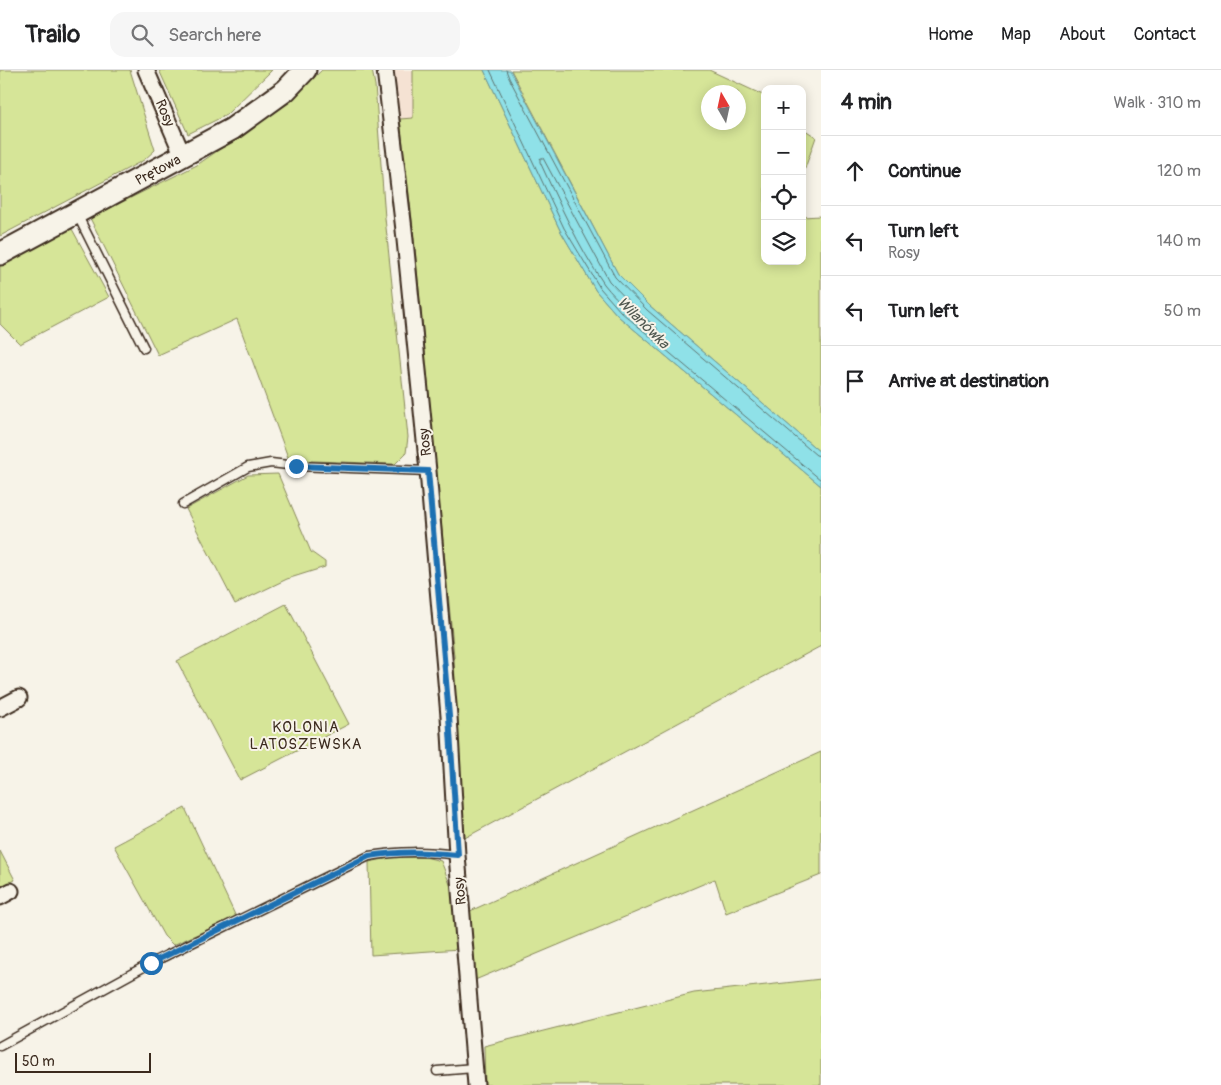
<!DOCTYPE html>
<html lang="en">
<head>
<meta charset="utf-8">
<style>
	body { margin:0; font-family:Pangolin,sans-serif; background:#f6f6f6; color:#202124 }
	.controls { position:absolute; right:15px; top:15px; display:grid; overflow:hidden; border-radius:10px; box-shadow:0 2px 12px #0003 }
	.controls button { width:45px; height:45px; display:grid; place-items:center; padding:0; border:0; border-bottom:1px solid #e0e0e0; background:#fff; color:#202124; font:25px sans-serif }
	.compass { position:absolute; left:701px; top:15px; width:45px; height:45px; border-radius:50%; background:#fff; box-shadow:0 2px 12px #0003; rotate:351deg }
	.scale { position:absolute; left:15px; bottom:12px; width:136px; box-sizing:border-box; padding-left:5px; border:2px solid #3b2a1e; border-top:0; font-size:14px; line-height:18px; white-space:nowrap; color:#3b2a1e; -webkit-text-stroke:4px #f7f3e8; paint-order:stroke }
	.stop { position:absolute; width:15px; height:15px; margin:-11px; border:4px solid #1f6fb2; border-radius:50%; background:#fff }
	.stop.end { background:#1f6fb2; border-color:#fff; box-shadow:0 1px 5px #0008 }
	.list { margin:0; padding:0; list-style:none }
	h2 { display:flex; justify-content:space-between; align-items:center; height:65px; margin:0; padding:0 20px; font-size:21px }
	h2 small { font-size:16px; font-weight:400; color:#757577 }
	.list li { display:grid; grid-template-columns:32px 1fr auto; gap:15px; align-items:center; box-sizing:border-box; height:70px; padding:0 20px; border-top:1px solid #e0e0e0 }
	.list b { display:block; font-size:19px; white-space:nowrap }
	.list p { margin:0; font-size:16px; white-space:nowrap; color:#757577 }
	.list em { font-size:16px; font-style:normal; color:#757577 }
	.icon { flex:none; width:28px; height:28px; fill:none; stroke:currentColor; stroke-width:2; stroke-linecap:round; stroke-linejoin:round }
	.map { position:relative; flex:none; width:821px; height:1015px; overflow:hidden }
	header { display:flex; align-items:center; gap:30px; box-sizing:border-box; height:70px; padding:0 25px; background:#fff; border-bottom:1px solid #e0e0e0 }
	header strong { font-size:24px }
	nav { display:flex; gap:28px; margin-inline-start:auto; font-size:18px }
	.search { width:350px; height:45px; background:#f6f6f6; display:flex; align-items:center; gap:12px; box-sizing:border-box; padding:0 18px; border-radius:15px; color:#757577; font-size:19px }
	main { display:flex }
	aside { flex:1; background:#fff }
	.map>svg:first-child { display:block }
	.built { fill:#f5e2d3 }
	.green { fill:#d6e598; stroke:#88885b; fill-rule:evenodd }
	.water { fill:#8fe1e8; stroke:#6d9897 }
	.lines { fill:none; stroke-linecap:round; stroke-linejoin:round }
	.shore { stroke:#5d736f; stroke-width:1 }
	.lane-casing { stroke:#3b2a1e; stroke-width:11 }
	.street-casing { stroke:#3b2a1e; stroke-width:19 }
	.secondary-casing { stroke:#3b2a1e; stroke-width:25 }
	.lane { stroke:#f7f3e8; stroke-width:8 }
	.street { stroke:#f7f3e8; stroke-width:15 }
	.secondary { stroke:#f7f3e8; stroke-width:21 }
	.route { stroke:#1f6fb2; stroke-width:6 }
	.labels { text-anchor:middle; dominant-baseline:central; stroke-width:4; stroke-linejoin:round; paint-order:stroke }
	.street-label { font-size:14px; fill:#3b2a1e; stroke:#f7f3e8 }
	.water-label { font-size:15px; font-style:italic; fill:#505850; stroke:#f7f3e8 }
	.neighbourhood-label { font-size:15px; letter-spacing:1px; fill:#3b2a1e; stroke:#f7f3e8 }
</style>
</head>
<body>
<header>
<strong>Trailo</strong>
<div class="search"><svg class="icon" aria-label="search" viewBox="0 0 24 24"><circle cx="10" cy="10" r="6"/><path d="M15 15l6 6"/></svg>Search here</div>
<nav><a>Home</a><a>Map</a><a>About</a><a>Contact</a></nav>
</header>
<main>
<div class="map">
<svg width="821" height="1015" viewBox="0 0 821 1015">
	<rect width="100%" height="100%" fill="#f7f3e8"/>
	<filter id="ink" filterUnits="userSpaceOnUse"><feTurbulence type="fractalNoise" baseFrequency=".02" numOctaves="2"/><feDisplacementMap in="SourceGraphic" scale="10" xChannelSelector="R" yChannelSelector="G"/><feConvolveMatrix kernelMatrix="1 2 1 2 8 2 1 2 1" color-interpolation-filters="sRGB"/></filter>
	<g filter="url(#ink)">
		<path class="built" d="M393,0h20v49h-13z"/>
		<path class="green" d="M0,0h130l25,80 -11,10 -144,76z
			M159,0h113l-46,45 -38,19z
			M322,0h50l3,15 10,133 23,219 -2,16 -11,11 -106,-4 -52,-141 -79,36 -68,-137 107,-53 91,-63z
			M413,0h71l76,160 36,61 22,25 203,170v160l-360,194 -7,-184 -41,-428 -13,-109 13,-1z
			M511,0h198l56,26v165h37v-44l19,-1v237l-171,-147 -32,-32zM708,22h30v30h-30z
			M802,58l14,9 -14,40z
			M72,159l37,68 -89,47 -20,-20v-59l62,-34z
			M278,404l33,78 14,10v5l-38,12 -52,25 -49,-95 62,-34z
			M286,534l63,120 -109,56 -63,-119z
			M821,682v123l-95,38 -11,-34 -240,101 -7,-68z
			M185,738l51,109 -63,28 -9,-9 -50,-90z
			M0,781l15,29 -15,8z
			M394,787h31l16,4 15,39 4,49 -89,6 -2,-93z
			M821,909v106h-336l-1,-39 210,-53z"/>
		<path class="water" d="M484,0h26l108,204 32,32 171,147v33l-203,-170 -22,-25 -36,-61z"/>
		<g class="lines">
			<path class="shore" d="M490,0l74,158 36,60 21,24 200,168
				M506,0l3,8 106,199 32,33 169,145 5,1
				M543,88l66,123 33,34 15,13v4l-3,-1c-17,-14 -36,-29 -50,-47 -26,-38 -45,-81 -64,-122v-3z"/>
			<defs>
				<path id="lane" d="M77,144l67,134
					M183,434l65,-37 23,-4 25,3 132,5
					M0,976l151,-83 218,-107c32,-5 56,-5 88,-1
					M437,1001l37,-3"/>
				<path id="street" d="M146,0l37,86
					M385,0l19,160 24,241 21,245 8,139 19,230
					M0,638l19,-10
					M0,827l11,-6"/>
				<path id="secondary" d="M0,184l232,-125 54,-39 19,-20"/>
			</defs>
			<use href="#lane" class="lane-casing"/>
			<use href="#street" class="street-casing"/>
			<use href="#secondary" class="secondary-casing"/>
			<use href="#lane" class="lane"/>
			<use href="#street" class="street"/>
			<use href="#secondary" class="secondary"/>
		</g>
	</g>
	<g class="lines" filter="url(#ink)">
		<path class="route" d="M151,893l218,-107c32,-5 56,-4 89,-1l-9,-139 -21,-245 -132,-5"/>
	</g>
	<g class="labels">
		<g class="street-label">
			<text transform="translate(165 43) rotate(67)">Rosy</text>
			<text transform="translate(158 100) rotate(-28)">Prętowa</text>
			<text transform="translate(425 372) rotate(-96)">Rosy</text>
			<text transform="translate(460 821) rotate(-95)">Rosy</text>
		</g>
		<g class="water-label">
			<text transform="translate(643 253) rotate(45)">Wilanówka</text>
		</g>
		<g class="neighbourhood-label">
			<text x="306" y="657">KOLONIA<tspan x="306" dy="17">LATOSZEWSKA</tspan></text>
		</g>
	</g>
</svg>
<div class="controls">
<button>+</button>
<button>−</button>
<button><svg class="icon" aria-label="locate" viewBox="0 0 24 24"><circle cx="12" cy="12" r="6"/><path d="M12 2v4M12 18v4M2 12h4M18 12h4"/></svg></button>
<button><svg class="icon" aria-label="layers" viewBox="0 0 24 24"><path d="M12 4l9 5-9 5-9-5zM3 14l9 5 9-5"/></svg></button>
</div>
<svg class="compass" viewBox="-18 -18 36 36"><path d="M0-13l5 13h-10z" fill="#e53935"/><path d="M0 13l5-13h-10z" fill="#757577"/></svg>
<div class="scale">50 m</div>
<div class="stop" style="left:151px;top:893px"></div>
<div class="stop end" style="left:296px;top:396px"></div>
</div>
<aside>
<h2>4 min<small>Walk · 310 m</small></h2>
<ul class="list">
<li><svg class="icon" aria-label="ahead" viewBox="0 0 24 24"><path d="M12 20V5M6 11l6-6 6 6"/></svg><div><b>Continue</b></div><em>120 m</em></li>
<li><svg class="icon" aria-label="left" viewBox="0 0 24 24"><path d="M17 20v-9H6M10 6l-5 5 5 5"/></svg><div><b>Turn left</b><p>Rosy</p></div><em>140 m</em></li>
<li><svg class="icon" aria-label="left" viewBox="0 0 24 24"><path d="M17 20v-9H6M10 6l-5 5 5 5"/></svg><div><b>Turn left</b></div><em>50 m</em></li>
<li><svg class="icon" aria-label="arrive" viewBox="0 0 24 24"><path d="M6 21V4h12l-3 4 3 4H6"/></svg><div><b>Arrive at destination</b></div></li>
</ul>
</aside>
</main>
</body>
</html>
